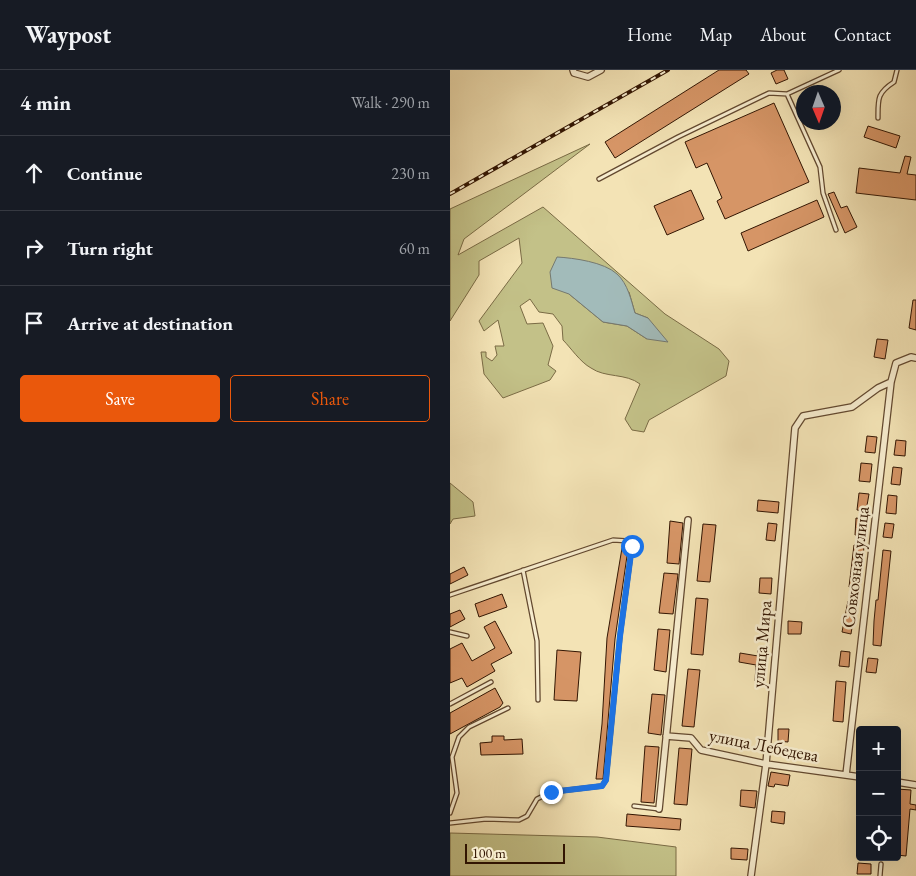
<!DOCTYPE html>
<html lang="en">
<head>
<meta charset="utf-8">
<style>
	body { margin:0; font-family:"EB Garamond",serif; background:#20242c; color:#f1f3f6 }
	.controls { position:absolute; right:15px; bottom:15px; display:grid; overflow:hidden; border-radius:5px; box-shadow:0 5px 20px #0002 }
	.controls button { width:45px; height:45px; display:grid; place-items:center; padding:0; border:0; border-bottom:1px solid #363941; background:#171b24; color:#f1f3f6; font:25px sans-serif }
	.compass { position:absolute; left:346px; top:15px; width:45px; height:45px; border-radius:50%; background:#171b24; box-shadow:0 5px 20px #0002; rotate:178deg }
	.scale { position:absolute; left:15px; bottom:12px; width:100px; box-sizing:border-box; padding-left:5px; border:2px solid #321502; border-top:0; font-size:14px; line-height:18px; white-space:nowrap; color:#321502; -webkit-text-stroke:4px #f7edcf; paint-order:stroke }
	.stop { position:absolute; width:15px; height:15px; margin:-11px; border:4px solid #1a73e8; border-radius:50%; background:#fff }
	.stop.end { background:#1a73e8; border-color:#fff; box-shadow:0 1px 5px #0008 }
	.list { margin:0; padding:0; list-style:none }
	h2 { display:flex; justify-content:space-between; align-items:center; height:65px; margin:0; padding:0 20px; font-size:21px }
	h2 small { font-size:16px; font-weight:400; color:#9ea1a6 }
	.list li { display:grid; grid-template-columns:32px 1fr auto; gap:15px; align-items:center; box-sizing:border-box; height:75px; padding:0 20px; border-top:1px solid #363941 }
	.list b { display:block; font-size:19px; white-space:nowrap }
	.list em { font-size:16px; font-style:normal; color:#9ea1a6 }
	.actions { display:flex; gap:10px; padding:15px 20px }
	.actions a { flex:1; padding:11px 0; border:1px solid #ea580c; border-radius:5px; text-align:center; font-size:18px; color:#ea580c }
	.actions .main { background:#ea580c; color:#fff }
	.icon { flex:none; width:28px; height:28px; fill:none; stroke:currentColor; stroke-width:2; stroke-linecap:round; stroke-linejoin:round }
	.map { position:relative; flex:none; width:466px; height:806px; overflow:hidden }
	header { display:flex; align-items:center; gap:30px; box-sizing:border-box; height:70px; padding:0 25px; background:#171b24; border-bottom:1px solid #363941 }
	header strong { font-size:24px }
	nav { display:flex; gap:28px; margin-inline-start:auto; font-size:18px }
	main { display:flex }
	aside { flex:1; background:#171b24 }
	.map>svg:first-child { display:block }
	.green { fill:#c3c188; stroke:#7a6b45; fill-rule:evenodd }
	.water { fill:#a2bbba; stroke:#757970 }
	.building { fill:#d69566; stroke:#321502 }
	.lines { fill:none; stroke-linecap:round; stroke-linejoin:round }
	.lane-casing { stroke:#62482f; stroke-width:5.5 }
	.street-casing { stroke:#62482f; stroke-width:8 }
	.lane { stroke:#f7edcf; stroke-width:3 }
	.street { stroke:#f7edcf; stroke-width:5.5 }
	.rail-casing { stroke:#321502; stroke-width:4 }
	.rail { stroke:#f7edcf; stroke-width:2; stroke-dasharray:5.5; stroke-linecap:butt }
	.route { stroke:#1a73e8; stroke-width:6 }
	.labels { text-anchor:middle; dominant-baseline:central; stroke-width:5; stroke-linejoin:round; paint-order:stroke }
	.street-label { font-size:18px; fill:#321502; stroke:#f7edcf }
</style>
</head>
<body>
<header>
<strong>Waypost</strong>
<nav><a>Home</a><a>Map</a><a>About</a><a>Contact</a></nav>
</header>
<main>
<aside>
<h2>4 min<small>Walk · 290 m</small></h2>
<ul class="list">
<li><svg class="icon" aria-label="ahead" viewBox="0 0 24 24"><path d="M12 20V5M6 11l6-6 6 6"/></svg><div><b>Continue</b></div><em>230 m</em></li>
<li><svg class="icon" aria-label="right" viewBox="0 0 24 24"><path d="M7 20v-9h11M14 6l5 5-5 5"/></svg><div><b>Turn right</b></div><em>60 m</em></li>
<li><svg class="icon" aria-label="arrive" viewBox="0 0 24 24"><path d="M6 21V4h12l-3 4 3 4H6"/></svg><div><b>Arrive at destination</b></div></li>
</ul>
<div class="actions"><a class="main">Save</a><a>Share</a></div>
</aside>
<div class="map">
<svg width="466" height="806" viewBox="0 0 466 806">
	<rect width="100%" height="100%" fill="#f3e3b5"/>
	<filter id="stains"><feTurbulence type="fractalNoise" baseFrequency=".004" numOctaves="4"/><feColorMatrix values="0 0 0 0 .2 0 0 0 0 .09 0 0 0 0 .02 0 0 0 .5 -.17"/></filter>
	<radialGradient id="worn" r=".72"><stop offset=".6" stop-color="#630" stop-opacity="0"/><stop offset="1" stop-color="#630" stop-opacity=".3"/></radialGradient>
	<path class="green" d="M140,74l-126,95 -6,16 85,-48 122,107 54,35 10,12 -3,15 -77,44 -5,12 -12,-2 -7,-11 15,-35c-14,-11 -35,-6 -49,-16 -11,-6 -20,-20 -28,-28l-1,-14 -9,-12 -14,-2 -9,-13 -10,7 7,18 16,-1 10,23 -5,19 8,6 -6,9 -47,18 -19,-24 -3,-22h5v5l6,4 5,-6 -2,-9h9l-6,-26 -14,11 -5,-10 43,-58 -3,-25 -40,23v14l-29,46v-112zM179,222l6,21 13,5 -1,21 -20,-13 -24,-4 -34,-28z
		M0,413l23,19 2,14 -22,3 -3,5z
		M0,763l147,4 79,10v29h-226z"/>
	<path class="water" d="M107,187c17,1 47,5 60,17 11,10 14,26 18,39l13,5 20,24 -21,-3 -20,-13 -24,-4 -34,-28 -17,-6 -2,-16z"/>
	<path class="building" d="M269,0h27l3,4 -134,84 -10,-16z
		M327,0h7l4,9 -12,5 -5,-11z
		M324,33l35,79 -84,37 -8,-18 5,-3 -15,-35 -11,5 -11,-26z
		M418,56l32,10 -4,12 -32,-11z
		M455,86l6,1 -4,17 9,1v25l-60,-7 3,-25 41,5z
		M241,120l13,29 -37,16 -13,-29z
		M384,122l7,16 6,-2 10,21 -12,6 -17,-39z
		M367,130l7,17 -76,34 -7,-18z
		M463,230h3v30l-7,-2z
		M427,269l11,1 -3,19 -11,-2z
		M417,366l10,1 -2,16 -10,-1z
		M446,370l10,1 -1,15 -11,-1z
		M411,393l11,1 -2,18 -11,-1z
		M443,397l9,1 -2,17 -9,-1z
		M409,423l10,1 -3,17 -9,-1z
		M438,425l9,1 -1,18 -10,-1z
		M308,430l21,2 -1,11 -21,-2z
		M406,448l11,2 -2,15h-10z
		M220,451l13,2 -4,41 -12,-1z
		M318,453l9,1 -2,17 -9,-1z
		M435,453l9,1 -2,14 -9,-1z
		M253,454l13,1 -6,57 -13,-1z
		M404,475l10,1 -4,42 -11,-1z
		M172,478l6,1 -13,90 -12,140h-7l6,-55 5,-86z
		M433,480l8,1 -10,95 -8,-1 1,-24 2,-21h2z
		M14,497l4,8 -18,9v-10z
		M214,503l14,1 -5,40 -14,-1z
		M310,508h12l-1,16 -12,-1z
		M52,524l5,13 -28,10 -4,-13z
		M246,528l12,1 -5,56 -12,-1z
		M398,531l9,1 -1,12h-2l-3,20 -9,-2z
		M10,540l5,9 -15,8v-13z
		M45,551l17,32 -21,11 4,7 -28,16 -5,-9 -12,5v-34l12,-6 10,18 23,-13 -11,-21z
		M338,551l14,1 -1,12h-13z
		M208,559l12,1 -4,42 -12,-2z
		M107,580l24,2 -4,49 -23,-1z
		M308,580l8,1 -3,30h-8l1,-16 -17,-3 1,-9 18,3z
		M391,581l9,1 -1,15 -10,-1z
		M418,588l10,1 -2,14 -10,-1z
		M238,599l12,1 -6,57 -12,-1z
		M386,611l10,1 -3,40 -10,-1z
		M45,618l8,15 -3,4 -50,27v-21z
		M202,624l13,1 -4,40 -13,-2z
		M328,659h11l-1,13 -10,-1z
		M42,666h12v4l18,-1 1,15 -42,1 -1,-12 12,-1z
		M195,676l14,1 -5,56 -13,-1z
		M229,678l13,1 -5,56 -13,-1z
		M321,702l19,3 -2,11 -13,-2 -1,3 -6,-1z
		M447,719l14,1 -1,14 6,1v5l-6,-1 -4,47 -9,-1z
		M291,720l16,1 -2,17 -15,-2z
		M322,741l13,1 -1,12 -13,-2z
		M177,744l54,5 -1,11 -54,-4z
		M281,778l17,1 -1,11 -16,-1z
		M408,793l13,1v10h-14z"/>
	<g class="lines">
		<defs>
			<path id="lane" d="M428,48c0,-19 -1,-25 16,-36l3,-12
				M149,109l79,-42 91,-44 18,1
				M386,160l-13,-37 -3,-26 -33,-73 52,-24
				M73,500l14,71 1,59
				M0,525l163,-55 16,1 3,5 -12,90 -14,144 -4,6 -51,6 -14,7 -10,17 -8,4 -33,-1 -36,4
				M0,562l17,4
				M0,634l41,-22
				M184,736l25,3
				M0,743l7,-20 -5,-36 7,-20 10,-10 39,-19
				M430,806l1,-12"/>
			<path id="street" d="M123,0l1,3 14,4 13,-7
				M216,666l25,2 10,12 65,14 94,13
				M396,705l45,-393 5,-19 15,-6 5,1
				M447,712l19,3
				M209,739l29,-289
				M301,806l15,-112 29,-336 8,-12 49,-9 26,-19 13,-6"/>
		</defs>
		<use href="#lane" class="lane-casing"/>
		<use href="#street" class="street-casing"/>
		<use href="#lane" class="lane"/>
		<use href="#street" class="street"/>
		<defs>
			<path id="rail" d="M0,124l218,-124"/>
		</defs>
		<use href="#rail" class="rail-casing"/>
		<use href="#rail" class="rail"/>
	</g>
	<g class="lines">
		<path class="route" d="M101,722l51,-6 4,-6 14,-144 12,-90"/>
	</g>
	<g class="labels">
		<g class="street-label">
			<text transform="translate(405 497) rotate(-83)">Совхозная улица</text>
			<text transform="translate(311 574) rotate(-85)">улица Мира</text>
			<text transform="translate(314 675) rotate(11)">улица Лебедева</text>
		</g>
	</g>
	<rect width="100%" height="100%" filter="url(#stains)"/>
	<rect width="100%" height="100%" fill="url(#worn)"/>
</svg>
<div class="controls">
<button>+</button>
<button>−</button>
<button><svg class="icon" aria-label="locate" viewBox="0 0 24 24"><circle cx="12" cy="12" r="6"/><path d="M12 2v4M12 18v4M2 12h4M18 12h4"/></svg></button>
</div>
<svg class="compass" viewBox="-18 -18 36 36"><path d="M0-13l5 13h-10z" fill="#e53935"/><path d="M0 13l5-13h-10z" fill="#9ea1a6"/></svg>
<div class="scale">100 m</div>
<div class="stop" style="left:182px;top:476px"></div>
<div class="stop end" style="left:101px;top:722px"></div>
</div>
</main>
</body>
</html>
